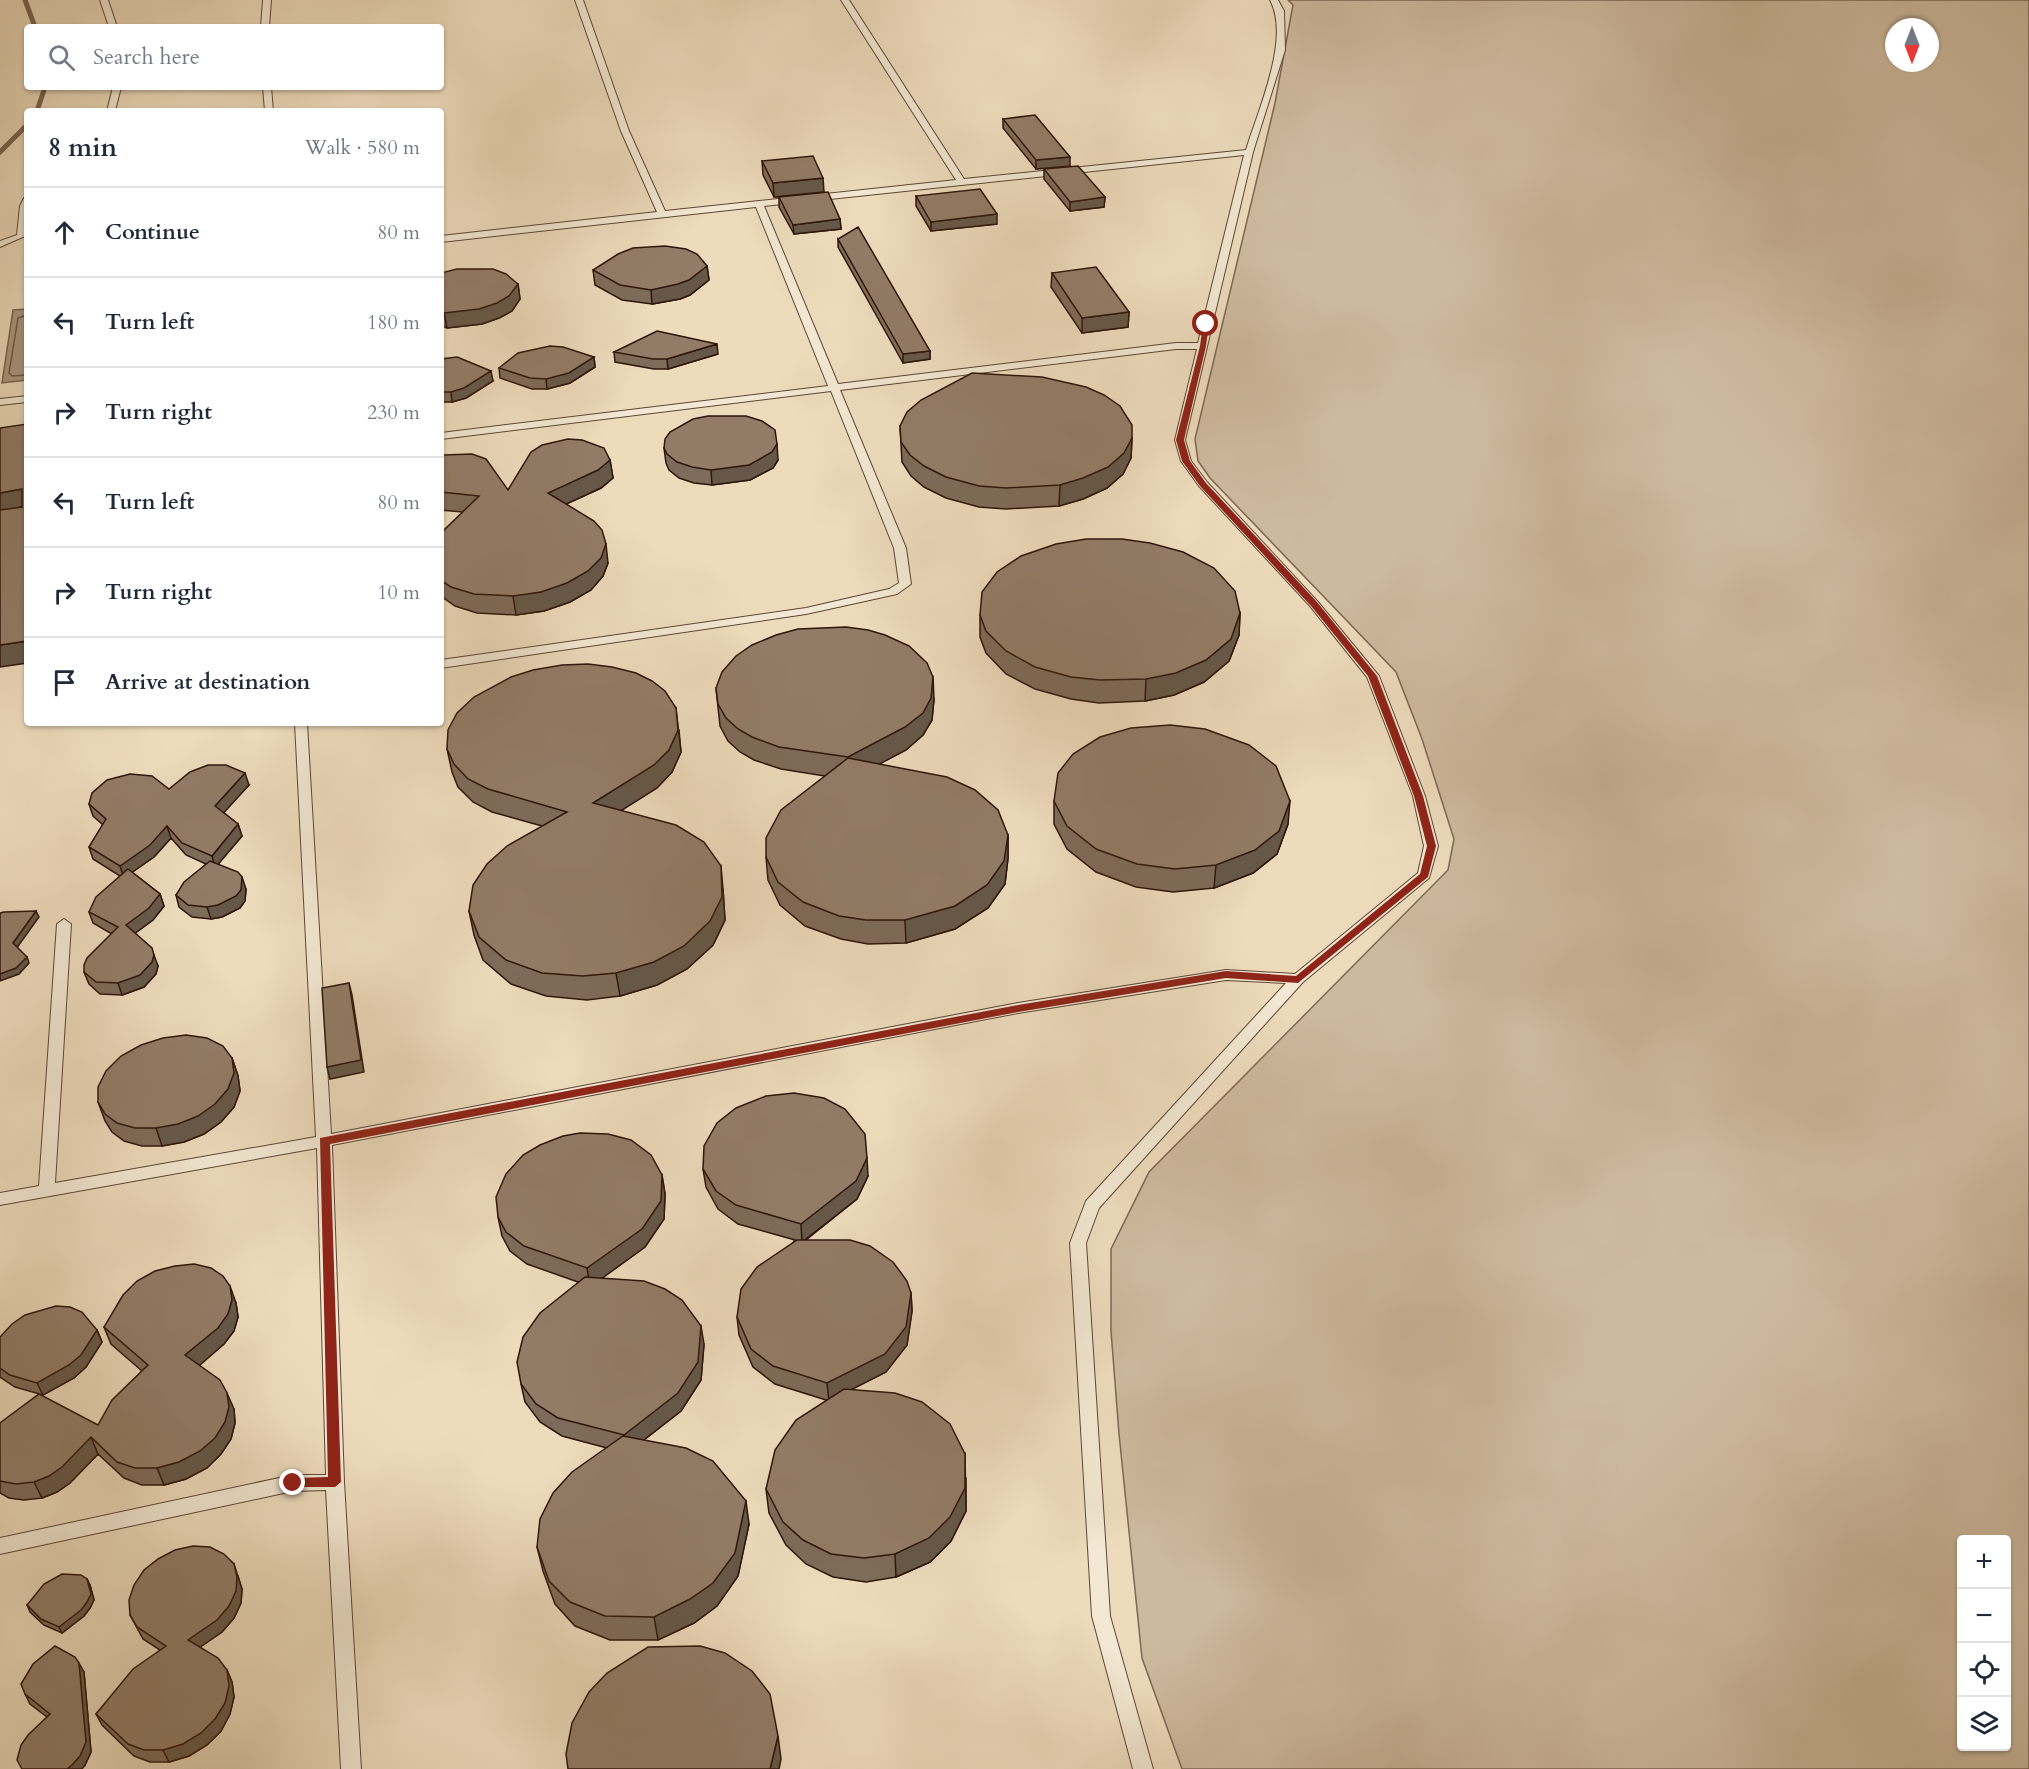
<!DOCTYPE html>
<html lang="en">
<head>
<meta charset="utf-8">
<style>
	body { margin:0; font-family:Cardo,serif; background:#f2f2f3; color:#1f2937 }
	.controls { position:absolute; right:18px; bottom:18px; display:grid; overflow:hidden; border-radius:6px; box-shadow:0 2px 4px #0004 }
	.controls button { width:54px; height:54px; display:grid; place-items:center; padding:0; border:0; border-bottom:2px solid #e0e1e3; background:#fff; color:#1f2937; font:30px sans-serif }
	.compass { position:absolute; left:1885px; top:18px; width:54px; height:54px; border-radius:50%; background:#fff; box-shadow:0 2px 4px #0004; rotate:180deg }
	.stop { position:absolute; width:18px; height:18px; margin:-14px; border:4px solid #8f2418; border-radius:50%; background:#fff }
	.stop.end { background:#8f2418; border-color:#fff; box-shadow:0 2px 6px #0008 }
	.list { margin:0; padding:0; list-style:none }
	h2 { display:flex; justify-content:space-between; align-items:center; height:78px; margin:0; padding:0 24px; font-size:26px }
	h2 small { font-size:20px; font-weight:400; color:#747a83 }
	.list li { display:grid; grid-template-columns:39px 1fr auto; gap:18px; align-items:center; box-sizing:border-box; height:90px; padding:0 24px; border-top:2px solid #e0e1e3 }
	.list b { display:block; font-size:22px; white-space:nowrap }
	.list em { font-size:20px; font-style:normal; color:#747a83 }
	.icon { flex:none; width:33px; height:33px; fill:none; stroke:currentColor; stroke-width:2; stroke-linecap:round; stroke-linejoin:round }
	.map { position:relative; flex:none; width:2029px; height:1769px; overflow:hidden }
	.search { position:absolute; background:#fff; box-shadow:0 2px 4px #0004; left:24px; top:24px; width:420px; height:66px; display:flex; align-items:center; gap:15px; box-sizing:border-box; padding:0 21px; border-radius:6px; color:#747a83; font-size:22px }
	.panel { position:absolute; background:#fff; box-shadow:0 2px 4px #0004; left:24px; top:108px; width:420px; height:618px; border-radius:6px }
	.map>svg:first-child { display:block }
	.green { fill:#cdb99e; stroke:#7e6754; stroke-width:1.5; fill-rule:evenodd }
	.water { fill:#ac987f; stroke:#7a6450; stroke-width:1.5 }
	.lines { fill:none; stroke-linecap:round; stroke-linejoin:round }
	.shore { stroke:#6e5644; stroke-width:1.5 }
	.stream { stroke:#7a6450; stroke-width:5 }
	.lane-casing { stroke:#5e4636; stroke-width:2 }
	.lane { fill:#f3e8d3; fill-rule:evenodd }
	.wall { fill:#7e6b59; stroke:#2f150a; stroke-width:1.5 }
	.shaded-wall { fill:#665748; stroke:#2f150a; stroke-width:1.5 }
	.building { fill:#927c67; stroke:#2f150a; stroke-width:1.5 }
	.route { fill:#8f2418 }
</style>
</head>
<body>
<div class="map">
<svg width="2029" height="1769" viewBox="0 0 2029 1769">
	<rect width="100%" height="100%" fill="#eddbbc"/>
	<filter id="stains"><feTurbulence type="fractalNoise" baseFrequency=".00333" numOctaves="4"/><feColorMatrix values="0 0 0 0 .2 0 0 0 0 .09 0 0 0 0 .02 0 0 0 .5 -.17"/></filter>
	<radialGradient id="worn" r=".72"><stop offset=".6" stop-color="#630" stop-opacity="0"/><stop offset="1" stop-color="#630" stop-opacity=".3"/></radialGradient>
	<path class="green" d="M1288,0h741v1769h-847l-40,-111 -23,-224 -8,-103v-82l38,-77 299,-302 6,-31 -32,-100 -26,-67 -186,-194 -12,-17 -3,-22 80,-336 18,-98zM1894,27h36v36h-36zM1962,1540h44v206h-44z"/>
	<path class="water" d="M27,309v71l-25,3 11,-73z"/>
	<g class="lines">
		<path class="shore" d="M27,315l-9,3 -9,55 3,3 15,-1"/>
		<path class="stream" d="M25,0l10,27
			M37,111l8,-24
			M0,152l27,-27"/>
		<defs>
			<path id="lane" d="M100,0h8l9,27h-8z
				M263,0h8l-2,27h-8z
				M575,0h8l46,131 36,80 291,-31 -115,-180h8l115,179 282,-29c12,-40 45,-112 24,-150h8l6,11 1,39 -32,102 -68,288 6,21 16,21 111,120 61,74 46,120 13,50 -9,32 -126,104 -204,226 -13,35 24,373 43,153h-20l-41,-153 -22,-373 16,-42 200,-218 -60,-3 -208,33 -686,132 12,337 17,287h-20l-15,-279 -33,1 -293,63v-16l293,-63h33l-9,-327 -317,57v-12l39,-7 18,-262 7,-5 7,5 -16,259 261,-46 -21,-414h12l24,411 687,-131 208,-33 69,4 123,-101 6,-27 -11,-50 -46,-119 -57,-71 -111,-120 -18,-25 -6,-21 22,-91h-21l-336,41 66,158 5,36 -14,10 -91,20 -365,54v-8l365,-52 83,-19 10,-6 -5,-35 -63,-157 -390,48v-6l387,-47 -72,-179 -315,35v-6l216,-24 -36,-81zM1244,155l-46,188h-22l-338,41 -74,-178z
				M113,87h8l-6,24h-8z
				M263,87h8l2,24h-8z
				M27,197l-2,39 -25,11v-6l17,-6 3,-29 4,-8z
				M27,396v6l-27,3v-6z"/>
		</defs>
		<use href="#lane" class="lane-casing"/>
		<use href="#lane" class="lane"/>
	</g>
	<path class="wall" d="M1003,119l67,47 -34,3 -33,-41z
		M762,161l62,31 -50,5 -11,-22z
		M1044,169l61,28 -1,10 -34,4 -26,-32z
		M916,196l81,28 -66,7 -15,-25z
		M779,197l61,22 1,10 -47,5 -15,-27z
		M838,239l92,112v8l-27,4 -65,-116z
		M707,266l2,14 -19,15 -10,4 -28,5 -30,-4 -27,-15 -2,-15z
		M441,273l77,11 2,15 -8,12 -13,7 -17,6 -35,4 -6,-3z
		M1052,273l77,39 -1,15 -46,6 -31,-46z
		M614,352l104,2 -50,15h-14l-39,-7z
		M594,357l1,10 -25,16 -23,6h-15l-32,-11 -1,-10z
		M441,359l52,22 -27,17 -14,4h-11z
		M900,426l232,12 -1,20 -8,16 -16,14 -24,11 -24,7 -53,3 -27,-2 -33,-9 -22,-11 -13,-11 -9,-14z
		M664,448l114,12 -5,8 -23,12 -38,5 -18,-2 -15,-5 -10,-8 -3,-7z
		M441,456l67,34 102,-30 3,18 -12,10 -35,16 42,59 -5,13 -12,14 -21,12 -26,9 -28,4 -39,-2 -22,-7 -14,-10v-63l22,-21 -22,-2z
		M1240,613l-1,22 -10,26 -25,21 -30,13 -29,6 -46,2 -28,-4 -36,-10 -29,-15 -20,-21 -6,-16v-22z
		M716,688l218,11 -2,21 -9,15 -17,15 -27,14 129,71v23l-3,26 -17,24 -33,21 -49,14 -38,1 -27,-5 -36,-13 -25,-21 -12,-25 -2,-23 59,-81 -44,-7 -27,-9 -14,-8 -12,-11 -8,-15z
		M679,730l2,22 -9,20 -15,16 -36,22 102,79 2,31 -12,25 -26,24 -30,16 -37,11 -33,4 -41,-4 -35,-12 -28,-24 -9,-25 -5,-24 73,-85 -50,-14 -19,-10 -15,-15 -6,-15 -5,-23z
		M249,785l-26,27 15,12 4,12 -24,28 28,25 -1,12 -5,7 -18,9 -11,2 -19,-2 -13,-10 -3,-12 30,-31 -20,-9 -15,-17 -17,19 -22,15 28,22 4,12 -11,14 -18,13 23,33 -2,8 -12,13 -22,8 -22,-1 -11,-10 -5,-12 28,-38 -19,-11 -4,-11 31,-36 -27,-17 -4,-12 14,-22 -10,-9 -4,-12 80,-15z
		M1054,801l234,23 -11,30 -24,19 -39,15 -41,4 -37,-5 -40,-15 -29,-23 -13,-25z
		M232,1058l6,18 2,15 -6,16 -13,15 -17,12 -20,8 -22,4h-20l-18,-5 -12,-9 -7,-11 -7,-19z
		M703,1169l165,7 -11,23 -51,41 105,53 1,18 -5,34 -21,27 -34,17 114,89v33l-15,30 -21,21 -34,15 -30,5 -33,-5 -27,-13 -20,-19 -17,-32 -3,-24 60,-89 -51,-16 -22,-17 -14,-32 -2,-18 58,-77 -57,-16 -20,-15 -12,-22z
		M662,1175l3,19 -1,25 -19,28 -43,31 102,66 -3,36 -20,31 -37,29 105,84 -11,52 -21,30 -23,17 -36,17h-48l-35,-14 -20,-22 -12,-33 -6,-24 70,-99 -45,-12 -22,-14 -15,-20 -4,-18 57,-102 -51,-18 -17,-13 -8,-15 -4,-19z
		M236,1303l2,14 -4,14 -10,13 -25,21 35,44 1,14 -4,16 -10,15 -14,14 -21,11 -22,6h-22l-18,-7 -26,-24 -28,29 -13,9 -15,6 -18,2 -15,-2 -9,-5v-70l98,2 44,-54 -31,-27 -7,-17z
		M97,1330l5,12 -16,25 -12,11 -31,17 -28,-8 -15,-10v-40z
		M238,1576l4,13 -1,14 -7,15 -12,14 -22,15 27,23 5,12 2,15 -4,17 -9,17 -14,14 -18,11 -20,6h-19l-16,-6 -32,-31 -6,-11 64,-64 -17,-11 -13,-24z
		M87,1579l3,6 4,15 -4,8 -6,8 -22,17 -18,-8 -14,-13 -3,-7z
		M84,1672l7,80 -6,13 -38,-48 -17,-13 -5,-10z"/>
	<path class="shaded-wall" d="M1070,157v9l-34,3v-9z
		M823,178l1,14 -50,5 -1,-14z
		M1105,197l-1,10 -34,4v-9z
		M997,214v10l-66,7v-9z
		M840,219l1,10 -47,5 -1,-9z
		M707,266l2,14 -19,15 -10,4 -28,5 -1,-14z
		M518,284l2,15 -8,12 -13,7 -17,6 -35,4 -3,-15z
		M1129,312l-1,15 -46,6v-15z
		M717,344l1,10 -50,15 -1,-10z
		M930,351v8l-27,4v-9z
		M594,357l1,10 -25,16 -23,6 -1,-10z
		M491,371l2,10 -27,17 -14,4 -1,-10z
		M1132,438l-1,20 -8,16 -16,14 -24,11 -24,7 1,-21z
		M777,444l1,16 -5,8 -23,12 -38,5 -1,-15z
		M610,460l3,18 -12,10 -50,23 -3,-18z
		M22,489l5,16 -27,8v-20z
		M606,544l2,19 -5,13 -12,14 -21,12 -26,9 -28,4 -3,-19z
		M1240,613l-1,22 -10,26 -25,21 -30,13 -29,6 1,-22z
		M27,641v22l-27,4v-22z
		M933,677l1,22 -2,21 -9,15 -17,15 -57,30 -1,-23z
		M676,708l5,44 -9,20 -15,16 -60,38 -4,-23z
		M245,773l4,12 -30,33 -4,-12z
		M1290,801l-2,23 -11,30 -24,19 -39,15 2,-23z
		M238,824l4,12 -27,32 -3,-12z
		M167,826l4,12 -17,19 -30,21 -4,-12z
		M1008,835v23l-3,26 -17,24 -33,21 -49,14 -1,-23z
		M721,866l2,23 2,31 -12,25 -26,24 -30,16 -37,11 -4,-23z
		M242,877l4,12 -1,12 -5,7 -18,9 -11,2 -4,-12z
		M160,894l4,12 -11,14 -23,17 -4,-12z
		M36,911l3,6 -23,32 -3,-6z
		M154,955l4,11 -2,8 -12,13 -22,8 -4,-12z
		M27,957l2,6 -10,11 -19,7v-7z
		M349,983l3,12 12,77 -34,7 -3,-12z
		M232,1058l6,18 2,15 -6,16 -13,15 -17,12 -20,8 -22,4 -6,-18z
		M867,1158l1,18 -11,23 -55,43 -1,-18z
		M662,1175l3,19 -1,25 -19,28 -55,40 -3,-19z
		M230,1286l6,17 2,14 -4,14 -10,13 -32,28 -7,-17z
		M911,1293l1,18 -5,34 -21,27 -57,29 -2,-18z
		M701,1326l3,18 -3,36 -20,31 -54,42 -3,-18z
		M97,1330l5,12 -16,25 -12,11 -31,17 -6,-12z
		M227,1393l7,16 1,14 -4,16 -10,15 -14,14 -21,11 -22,6 -7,-17z
		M91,1437l7,17 -28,29 -13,9 -15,6 -8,-16z
		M965,1454l1,57 -15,30 -21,21 -34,15 -1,-23z
		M746,1501l3,23 -11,52 -21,30 -23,17 -36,17 -4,-23z
		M234,1564l8,25 -1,14 -7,15 -12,14 -29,20 -5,-12z
		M87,1579l3,6 4,15 -4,8 -6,8 -22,17 -3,-6z
		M79,1663l5,9 7,80 -6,13 -3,4h-15z
		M227,1670l5,12 2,15 -4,17 -9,17 -14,14 -18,11 -20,6 -6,-12z
		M778,1736l3,23 -2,10h-9z"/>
	<path class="building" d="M1035,115l35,42 -34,3 -33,-41z
		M813,156l10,22 -50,5 -11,-22z
		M1078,166l27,31 -35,5 -26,-33z
		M980,189l17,25 -66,8 -15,-26z
		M828,192l12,27 -47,6 -14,-28z
		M858,227l72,124 -27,3 -65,-115z
		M665,246l21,3 11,5 10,12 -18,14 -11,4 -27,6 -31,-5 -27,-15 25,-16 15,-6z
		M1096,267l33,45 -47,6 -30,-45z
		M457,269h36l13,5 12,10 -9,12 -12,7 -18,6 -35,4 -3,-1v-39z
		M657,331l60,13 -50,15h-14l-39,-7z
		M550,346l13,1 31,10 -25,16 -23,6 -16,-1 -31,-10 19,-15z
		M457,357l34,14 -27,17 -13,4h-10v-33z
		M972,373l70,4 44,10 18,8 16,11 12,19v13l-8,15 -16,14 -25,11 -23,7 -54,3 -27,-2 -33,-9 -22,-11 -14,-11 -9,-13 -1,-16 7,-14 14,-12z
		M708,416h38l16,5 13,9 2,14 -5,8 -23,13 -38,5 -19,-3 -15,-5 -10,-8 -3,-6 1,-9 5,-7 23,-13z
		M27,424v217l-27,4v-135l22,-3v-18l-22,4v-65z
		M568,439l14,1 22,8 6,12 -12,10 -50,23 46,28 8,9 4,14 -5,14 -13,13 -21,12 -26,9 -28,4 -39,-2 -23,-7 -10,-7v-47l38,-37 -38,-4v-36l2,-1 29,-1 14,5 22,31 23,-38 11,-7z
		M1086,539h36l28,4 33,9 31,16 21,23 5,22 -9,26 -25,21 -30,13 -30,6 -46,1 -29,-3 -36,-10 -29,-16 -20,-20 -6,-16 2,-23 15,-20 24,-16 35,-12z
		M846,627l22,3 17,5 24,11 18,17 6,14 -2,21 -8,15 -18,14 -57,30 -69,-10 -27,-10 -14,-8 -12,-11 -8,-14 -2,-16 6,-16 14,-16 16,-11 24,-10 22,-6z
		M588,664l24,3 24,6 16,8 13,10 11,17 2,22 -9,20 -15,15 -61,38 83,22 28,17 17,24 1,31 -12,24 -26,25 -30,16 -38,11 -33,3 -41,-3 -36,-13 -27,-23 -10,-26 4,-26 14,-21 20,-18 60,-34 -79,-23 -20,-10 -14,-15 -7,-15 1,-19 9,-17 17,-16 37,-20 22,-7 29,-5z
		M1170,725l35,4 44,16 27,21 14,35 -11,30 -24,19 -39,15 -41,4 -38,-5 -41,-15 -29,-23 -13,-25 4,-28 15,-19 27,-17 31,-9z
		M848,758l99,19 28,13 23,20 10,25 -4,26 -17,24 -32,21 -50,14h-39l-27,-4 -36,-14 -25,-20 -12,-25v-19l15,-28z
		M208,765h18l19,8 -30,33 23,18 -26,32 -30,-13 -15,-17 -17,19 -30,21 -31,-19 17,-28 -17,-15 3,-11 15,-13 23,-6 22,2 17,13 21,-17z
		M210,861l28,11 4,5 -1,13 -5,6 -18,9 -11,2 -19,-2 -12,-10 8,-13z
		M128,869l32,25 -11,14 -23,17 26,23 2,7 -2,7 -12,13 -22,8 -22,-1 -12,-10v-7l3,-7 31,-31 -29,-15 7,-15z
		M36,911l-23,32 14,14 -11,11 -16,6v-61l4,-1z
		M349,983l12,77 -34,7 -5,-79z
		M186,1035l21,3 16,8 9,12 2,15 -6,16 -13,15 -17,12 -20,8 -22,4h-21l-18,-5 -12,-9 -7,-12v-15l8,-16 15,-15 20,-11 22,-7z
		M794,1093l30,5 21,11 20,25 2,24 -11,23 -55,43 -65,-19 -20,-14 -13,-22 1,-23 13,-23 19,-15 30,-12z
		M580,1133l28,1 23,6 20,15 11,20 -1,26 -19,28 -55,39 -63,-22 -18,-14 -8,-15 -2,-20 10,-23 17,-19 17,-10 23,-9z
		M797,1240h53l20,6 23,16 14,19 4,12 -5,34 -21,27 -58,29 -54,-17 -22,-17 -14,-32 4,-28 16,-22z
		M194,1264l17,4 12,8 7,10 2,14 -4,14 -10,14 -33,27 35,25 7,13 2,14 -4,15 -10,16 -15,13 -21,11 -22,6h-22l-18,-6 -26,-25 -29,30 -13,9 -15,6 -18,2 -16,-3v-58l39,-29 59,31 14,-25 36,-35 -44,-38 19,-32 14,-14 18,-10 20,-5z
		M585,1277l59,4 21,8 17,11 19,26 -3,36 -20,31 -54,42 -66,-17 -22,-14 -15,-20 -4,-22 6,-25 17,-24z
		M56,1306l14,1 12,5 15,18 -16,25 -12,10 -32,18 -27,-8 -10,-7v-31l12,-13 13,-9z
		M844,1389l51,4 27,9 28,22 15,30v34l-15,29 -21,21 -34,16 -31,4 -33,-4 -28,-14 -20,-18 -17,-33 9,-39 21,-30z
		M623,1436l63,12 27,13 33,40 -11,52 -22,30 -23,16 -36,18 -49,-1 -35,-14 -21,-21 -12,-34 3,-28 13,-26 19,-21z
		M193,1546l17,1 14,7 10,10 3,13 -1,14 -7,15 -12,14 -29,20 30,18 9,12 2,16 -4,17 -10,16 -14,14 -18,11 -20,6h-19l-16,-6 -32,-30 37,-45 33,-23 -29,-19 -7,-12 -1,-15 5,-15 10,-15 14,-11 17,-9z
		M62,1574l19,1 6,4 4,15 -4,8 -6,8 -22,17 -18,-8 -14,-14 17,-21z
		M55,1646l20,11 4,6 7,79 -6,14 -8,9 -5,4h-45l-5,-9 4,-15 7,-10 22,-21 -25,-20 -4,-10 12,-20z
		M700,1646l25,7 27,18 18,23 8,42 -8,33h-202l-2,-15 6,-31 17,-31 18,-19 41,-26z"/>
	<path class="route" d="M1206,322l3,2 -3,22 -22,94 6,21 16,22 111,119 60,74 46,120 13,50 -8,31 -130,106 -72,-5 -208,34 -688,132 11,338 -6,5h-47l-2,-4 2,-4 5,-1 35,-1 -8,-339 698,-133 208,-34 70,5 124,-102 7,-28 -13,-50 -46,-120 -57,-70 -111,-120 -18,-25 -6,-21 24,-94 3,-22z"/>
	<rect width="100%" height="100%" filter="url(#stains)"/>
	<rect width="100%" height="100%" fill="url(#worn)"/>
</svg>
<div class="controls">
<button>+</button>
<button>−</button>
<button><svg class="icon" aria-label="locate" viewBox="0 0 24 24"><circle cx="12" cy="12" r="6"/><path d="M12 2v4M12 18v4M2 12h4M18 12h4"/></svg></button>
<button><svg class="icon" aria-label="layers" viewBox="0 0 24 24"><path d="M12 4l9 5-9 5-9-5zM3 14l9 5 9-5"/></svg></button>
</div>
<svg class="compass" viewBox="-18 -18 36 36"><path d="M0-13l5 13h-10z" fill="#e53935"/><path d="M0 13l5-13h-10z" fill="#747a83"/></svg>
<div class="stop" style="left:1206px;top:324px"></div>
<div class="stop end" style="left:293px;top:1483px"></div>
<div class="search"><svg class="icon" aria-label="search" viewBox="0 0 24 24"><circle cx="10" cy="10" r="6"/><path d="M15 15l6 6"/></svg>Search here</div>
<section class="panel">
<h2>8 min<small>Walk · 580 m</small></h2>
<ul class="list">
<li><svg class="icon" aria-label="ahead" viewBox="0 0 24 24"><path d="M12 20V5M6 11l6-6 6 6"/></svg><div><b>Continue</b></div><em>80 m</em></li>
<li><svg class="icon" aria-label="left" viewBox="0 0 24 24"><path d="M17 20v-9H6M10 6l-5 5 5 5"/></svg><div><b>Turn left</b></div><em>180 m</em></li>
<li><svg class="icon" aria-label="right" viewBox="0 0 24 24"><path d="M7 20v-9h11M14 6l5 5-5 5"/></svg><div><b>Turn right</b></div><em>230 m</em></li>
<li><svg class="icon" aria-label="left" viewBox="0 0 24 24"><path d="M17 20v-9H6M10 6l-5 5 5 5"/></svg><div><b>Turn left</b></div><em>80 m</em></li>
<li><svg class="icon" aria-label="right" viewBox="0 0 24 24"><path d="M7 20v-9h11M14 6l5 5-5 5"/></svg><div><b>Turn right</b></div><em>10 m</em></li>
<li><svg class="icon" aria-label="arrive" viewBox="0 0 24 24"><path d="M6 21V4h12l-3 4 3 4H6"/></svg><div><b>Arrive at destination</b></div></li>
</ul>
</section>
</div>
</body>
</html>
